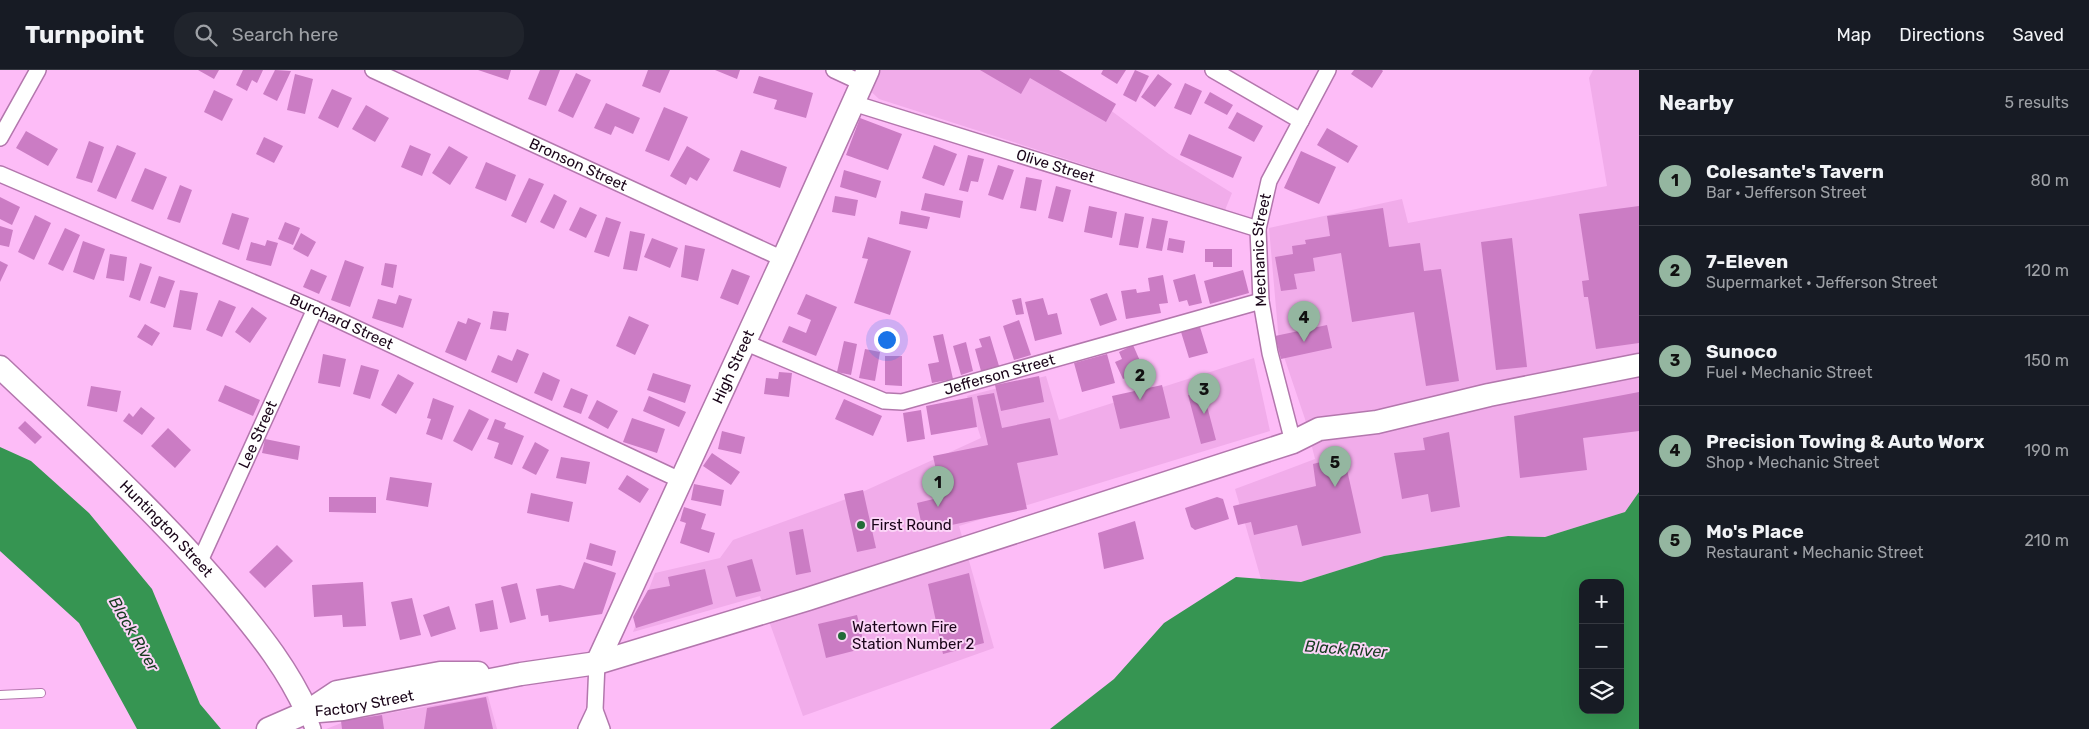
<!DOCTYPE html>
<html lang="en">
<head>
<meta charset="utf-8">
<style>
	body { margin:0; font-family:Rubik,sans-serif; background:#20242c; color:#f1f3f6 }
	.controls { position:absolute; right:15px; bottom:15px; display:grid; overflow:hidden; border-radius:10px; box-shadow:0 5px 20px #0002 }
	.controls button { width:45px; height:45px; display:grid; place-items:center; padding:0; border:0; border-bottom:1px solid #363941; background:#171b24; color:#f1f3f6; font:25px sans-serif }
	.you { position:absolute; left:886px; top:269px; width:18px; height:18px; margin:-12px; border:4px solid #fff; border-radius:50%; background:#1a73e8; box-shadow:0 0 0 8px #1a73e833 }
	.badge { display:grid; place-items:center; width:32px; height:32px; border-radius:50%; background:#94b6a0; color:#111; font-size:16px; font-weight:700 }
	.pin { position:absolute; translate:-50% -41px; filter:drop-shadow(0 1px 2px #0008) }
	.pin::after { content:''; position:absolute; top:26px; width:18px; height:15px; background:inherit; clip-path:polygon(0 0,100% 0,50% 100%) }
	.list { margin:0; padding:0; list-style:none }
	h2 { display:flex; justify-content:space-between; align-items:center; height:65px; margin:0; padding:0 20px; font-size:21px }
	h2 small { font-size:16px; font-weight:400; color:#9ea1a6 }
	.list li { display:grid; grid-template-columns:32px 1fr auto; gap:15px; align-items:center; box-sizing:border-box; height:90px; padding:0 20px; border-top:1px solid #363941 }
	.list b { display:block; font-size:19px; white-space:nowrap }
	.list p { margin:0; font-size:16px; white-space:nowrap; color:#9ea1a6 }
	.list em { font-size:16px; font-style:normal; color:#9ea1a6 }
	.icon { flex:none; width:28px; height:28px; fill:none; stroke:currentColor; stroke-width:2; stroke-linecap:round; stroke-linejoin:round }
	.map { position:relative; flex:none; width:1639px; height:659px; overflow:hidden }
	header { display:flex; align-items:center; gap:30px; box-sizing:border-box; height:70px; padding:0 25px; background:#171b24; border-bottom:1px solid #363941 }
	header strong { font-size:24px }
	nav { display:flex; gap:28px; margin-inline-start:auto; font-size:18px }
	.search { width:350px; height:45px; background:#20242c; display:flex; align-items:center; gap:12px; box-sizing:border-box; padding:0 18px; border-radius:20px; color:#9ea1a6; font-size:19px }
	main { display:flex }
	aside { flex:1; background:#171b24 }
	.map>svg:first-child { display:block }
	.built { fill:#f1acea }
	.water { fill:#369552; fill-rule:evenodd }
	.building { fill:#cb7cc4 }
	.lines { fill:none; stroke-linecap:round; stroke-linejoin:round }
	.lane-casing { stroke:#b377ad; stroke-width:10 }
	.street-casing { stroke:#b377ad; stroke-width:18 }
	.secondary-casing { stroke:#b377ad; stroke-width:25 }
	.lane { stroke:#fff; stroke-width:8 }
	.street { stroke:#fff; stroke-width:15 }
	.secondary { stroke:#fff; stroke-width:22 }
	.poi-dot { fill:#226b38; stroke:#fbd4f7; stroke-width:2 }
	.labels { text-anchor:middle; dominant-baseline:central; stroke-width:4; stroke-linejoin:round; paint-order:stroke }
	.street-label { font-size:15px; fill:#1a0519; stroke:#fbd4f7 }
	.poi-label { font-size:15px; fill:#1a0519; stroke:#fbd4f7; text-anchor:start }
	.water-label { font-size:16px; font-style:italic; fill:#163c20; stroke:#fbd4f7 }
</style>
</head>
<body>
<header>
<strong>Turnpoint</strong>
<div class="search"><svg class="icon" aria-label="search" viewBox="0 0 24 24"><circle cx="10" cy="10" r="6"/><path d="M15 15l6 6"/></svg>Search here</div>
<nav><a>Map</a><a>Directions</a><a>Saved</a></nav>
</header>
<main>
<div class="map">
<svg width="1639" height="659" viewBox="0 0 1639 659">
	<rect width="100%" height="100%" fill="#fdbcf7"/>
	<path class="built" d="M848,0h209l112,84 63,39 -7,17 -346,-111z
		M1593,0h46v422l-14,20 -80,25 -37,-1 -124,20 -83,26 -40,-3 -26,-90 80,-30 -10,-40 -26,-77 -10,-114 133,-29 6,24 199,-37 -18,-108z
		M1254,288l16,73 -311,95 35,122 -191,68 -43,-120 -127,36 22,-59 65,-15 13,-18 116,-42 132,-60 -14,-42 79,-20 13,44z
		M488,626l9,33h-171l23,-9z"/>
	<path class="water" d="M0,377l31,14 58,52 63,76 48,115 21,25h-84l-58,-106 -79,-72z
		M1639,422v237h-589l64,-50 50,-56 72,-46 65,5 83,-26 124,-20 37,1 80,-25zM1583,513h37v127h-37z"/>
	<path class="building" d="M198,0h21l-5,9z
		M243,0h20l-6,13 -5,-3 -5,11 -11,-6z
		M275,0l16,1 -14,30 -14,-7z
		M478,0h33l-3,10z
		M540,0h20l-14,36 -18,-7z
		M648,0h22l-10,23 -18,-7z
		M715,0h25l-3,9z
		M980,0h79l57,34 -10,18 -76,-44 -9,16z
		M1103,0h23l-9,14 -16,-10z
		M1135,0l14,6 -13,26 -13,-7z
		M1354,0h28l1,1 -11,17 -21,-14z
		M576,3l15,7 -18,38 -15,-7z
		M295,4l18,5 -8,35 -18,-4z
		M1158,4l14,10 -17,23 -14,-10z
		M759,6l54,17 -7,25 -32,-9 3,-9 -24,-7z
		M1185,13l17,8 -11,24 -17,-7z
		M332,19l20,9 -14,30 -20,-10z
		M214,20l19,9 -11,22 -18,-9z
		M1210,22l23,13 -6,10 -23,-12z
		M606,33l34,15 -7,16 -18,-8 -4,9 -17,-7z
		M366,35l23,13 -14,24 -23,-13z
		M664,37l24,10 -19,44 -24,-10z
		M1237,42l26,14 -9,16 -26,-14z
		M860,48l42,16 -14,36 -42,-15z
		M1327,58l31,18 -10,17 -31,-18z
		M26,61l32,18 -10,17 -32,-18z
		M1189,64l53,23 -9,21 -53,-23z
		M264,67l19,9 -9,17 -18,-9z
		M89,71l15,6 -12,36 -16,-5z
		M117,75l19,8 -20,46 -19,-8z
		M410,75l21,9 -9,22 -21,-9z
		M934,75l23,9 -13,32 -22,-8z
		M449,76l19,11 -18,28 -18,-12z
		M687,76l23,13 -13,22 -7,-4 -4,8 -16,-9z
		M741,80l46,17 -7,21 -47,-17z
		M1301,81l35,16 -17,37 -35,-16z
		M968,85l16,4 -6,23 -7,-1 -3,11 -9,-2z
		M486,92l30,13 -10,26 -31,-13z
		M998,95l16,5 -11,30 -15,-5z
		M145,98l22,9 -14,33 -22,-9z
		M844,100l37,11 -5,17 -36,-11z
		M1026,107l16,3 -6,31 -16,-3z
		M529,108l15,6 -18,39 -15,-7z
		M180,115l12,5 -12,33 -13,-4z
		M1056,116l15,4 -8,32 -15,-4z
		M925,123l38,8 -3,17 -39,-8z
		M554,124l13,7 -13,28 -14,-7z
		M835,126l23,4 -3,16 -23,-4z
		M0,127l20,10 -8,18 -12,-6z
		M1089,136l28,6 -5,26 -28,-6z
		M1639,136v137l-43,6 -8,-52h-4l-2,-16 7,-1 -10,-66z
		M580,137l17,8 -11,23 -17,-8z
		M1383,138l6,39 31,-4 4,28 17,-2 18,112 -33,5 -12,-74 -62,10 -11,-69 -28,5 2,13 -21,3 3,15 -16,2 -6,-34 18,-3 -1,-8 14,-2 -1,-4 25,-4 -3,-20z
		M901,141l29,6 -3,12 -28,-5z
		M232,143l17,5 -10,32 -17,-6z
		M1125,143l19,4 -6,31 -19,-3z
		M35,145l16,8 -17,37 -16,-8z
		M606,147l15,5 -12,35 -15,-5z
		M1152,148l16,3 -6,30 -16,-3z
		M285,152l15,6 -7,17 -15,-6z
		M0,156l13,4 -4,17 -9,-2z
		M65,158l15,7 -17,36 -15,-7z
		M630,161l15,3 -8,37 -14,-2z
		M301,163l15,9 -8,15 -15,-8z
		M868,167l43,14 -21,64 -36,-12 14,-44 -6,-1z
		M652,168l26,10 -8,20 -26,-11z
		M1169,168l16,3 -2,12 -16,-3z
		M1512,168l15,129 -31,3 -15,-128z
		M267,170l11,3 -7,23 -25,-6 5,-18 14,4z
		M83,171l22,8 -11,31 -21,-8z
		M685,175l20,4 -7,32 -17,-4z
		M1205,179h27v18h-19v-5h-8z
		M110,184l17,3 -3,24 -18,-3z
		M345,190l19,7 -14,40 -19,-7z
		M0,191l8,4 -8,17z
		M140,193l12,4 -12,34 -11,-4z
		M385,193l12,2 -4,23 -12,-3z
		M311,199l16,7 -8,18 -16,-7z
		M732,199l18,7 -12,29 -18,-7z
		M1243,200l6,23 -39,11 -6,-23z
		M1195,204l7,29 -13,3 -2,-6 -8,2 -6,-22z
		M1163,205l5,28 -9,1 2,9 -35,6 -5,-28 15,-2 1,4 13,-2 -2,-13z
		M159,206l16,5 -10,27 -15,-5z
		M180,220l18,3 -7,37 -18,-3z
		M1107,223l10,27 -17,6 -10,-27z
		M806,224l31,13 -21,49 -34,-14 7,-16 17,7 5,-13 -14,-6z
		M399,225l13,4 -9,29 -31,-10 6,-19 18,5z
		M1021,228l3,16 -8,1 -4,-15z
		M1043,228l5,17 9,-2 5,21 -27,7 -10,-39z
		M219,230l17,7 -14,30 -16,-7z
		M252,237l15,11 -17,25 -15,-11z
		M493,241l16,2 -3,18 -16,-2z
		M629,246l20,9 -14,30 -19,-9z
		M468,248l13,5 -15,38 -21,-9 13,-31 8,3z
		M1019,250l12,35 -17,5 -11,-34z
		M145,254l15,9 -8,13 -15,-9z
		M1327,255l5,23 -51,11 -6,-23z
		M1200,257l8,26 -19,5 -8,-26z
		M943,264l10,45 -21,4 -4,-19 11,-2 -6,-26z
		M990,266l9,30 -18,5 -6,-22 7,-2 -3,-8z
		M844,271l13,3 -6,31 -14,-3z
		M966,272l7,29 -12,4 -8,-29z
		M1133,275l11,25 -21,9 -8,-17 7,-3 -3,-7z
		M517,279l12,5 -12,29 -26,-11 7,-17 14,6z
		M865,279l15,3 -5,29 -16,-3z
		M323,284l23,5 -6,28 -22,-4z
		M1107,284l8,29 -33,9 -8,-29z
		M885,286h17v30l-17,-1z
		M361,295l18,5 -9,29 -17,-5z
		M543,302l17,8 -8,21 -18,-8z
		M779,302l13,1 -3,24 -25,-3 2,-16 12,1z
		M653,303l38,12 -6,18 -38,-13z
		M398,304l16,9 -18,31 -15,-9z
		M1039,306l5,26 -43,9 -6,-26z
		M225,315l35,15 -7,16 -35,-15z
		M1162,315l8,33 -50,11 -8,-33z
		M91,316l30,5 -4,21 -30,-6z
		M571,318l17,7 -7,19 -18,-7z
		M1203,321l13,49 -15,4 -13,-49z
		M1639,322v39l-56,7 4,32 -67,8 -6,-62z
		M994,323l8,35 48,-10 8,37 -41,8 10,46 -104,22 -6,-28 25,-6 -9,-41 55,-11 -11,-49z
		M649,326l37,16 -7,15 -36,-16z
		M972,327l5,30 -46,8 -5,-29z
		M433,328l21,8 -12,34 -16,-6 5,-15 -4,-1z
		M844,329l38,17 -9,20 -38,-17z
		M597,330l21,11 -10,18 -20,-11z
		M141,337l14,11 -13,17 -19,-14 6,-8 4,4z
		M469,339l20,10 -17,32 -19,-10z
		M921,340l4,29 -18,3 -4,-29z
		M632,348l33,11 -8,24 -34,-11z
		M495,349l11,4 -2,5 20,8 -12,29 -18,-7 5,-15 -12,-4z
		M25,351l17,16 -7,7 -17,-16z
		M168,358l23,22 -16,18 -24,-22z
		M722,361l23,6 -4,17 -23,-5z
		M1449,362l11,75 -29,5 -3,-18 -26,5 -8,-46 31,-3 -2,-12z
		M265,369l35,7 -2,14 -36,-7z
		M535,372l14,8 -13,25 -14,-7z
		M712,383l28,19 -9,13 -28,-19z
		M1344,386l17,77 -59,13 -5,-21 -43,10 -3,-13 -13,3 -5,-19 83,-20 -3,-22z
		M561,387l29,5 -4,22 -30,-6z
		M627,405l22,14 -9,14 -22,-14z
		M390,407l42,6 -4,24 -42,-7z
		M694,414l30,6 -3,16 -30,-6z
		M863,420l13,58 -19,4 -13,-58z
		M531,423l42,9 -4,20 -42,-9z
		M329,427h47v16l-47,-1z
		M1217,427l6,2 6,20 -34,11 -4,-3 -6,-19z
		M684,437l22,7 -5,15 14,4 -6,20 -29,-10 6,-20 -6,-2z
		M1135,451l9,38 -40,10 -6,-36z
		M803,459l8,43 -15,3 -7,-43z
		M590,473l26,8 -4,15 -26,-7z
		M277,475l16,16 -28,27 -16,-16z
		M752,489l9,32 -25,6 -9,-31z
		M584,492l32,11 -14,41 -53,8 -1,-7 -7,1 -5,-27 24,-4 14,4z
		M705,499l8,35 -77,24 -3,-11 15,-27 22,-4 -2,-9z
		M969,503l15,70 -41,11 -15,-70z
		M363,512l3,44 -23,1 -1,-12 -28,2 -2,-32z
		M517,513l9,36 -16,4 -9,-36z
		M412,528l9,37 -21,5 -9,-38z
		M493,530l5,29 -18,3 -5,-28z
		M449,536l7,23 -25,8 -8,-22z
		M857,545l8,33 -39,10 -8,-34z
		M486,627l7,32h-69l3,-21z
		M382,645l2,14h-42l-1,-8z"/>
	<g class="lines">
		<defs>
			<path id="lane" d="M0,625l41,-2"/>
			<g id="street">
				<path id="s1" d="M373,0l410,189"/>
				<path d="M834,0l28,13"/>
				<path d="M1213,0l88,51"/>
				<path id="s2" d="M853,33l405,126"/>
				<path d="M0,68l38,-68"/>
				<path id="s3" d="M0,104l315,135 365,171"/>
				<path id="s4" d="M744,272l140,59 18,1 359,-101"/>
				<path id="s5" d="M1293,372l-23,-89 -9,-52 -3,-72 11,-48 59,-111"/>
				<path id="s6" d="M200,491l115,-252"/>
				<path d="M597,593l-2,47 7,19"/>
				<path d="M307,642l6,17"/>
				<path d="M586,659l9,-19"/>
			</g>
			<g id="secondary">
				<path id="s7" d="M0,297c80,76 163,150 233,235 29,35 55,68 74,110"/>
				<path id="s8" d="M597,593l186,-404 85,-189"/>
				<path id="s9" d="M307,642l36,-3 178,-35 76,-11 211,-64 485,-157 26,-13 58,-7 112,-27 150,-30"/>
				<path d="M268,659l39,-17 30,-20 103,-19h38"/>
			</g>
		</defs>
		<use href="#lane" class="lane-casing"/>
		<use href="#street" class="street-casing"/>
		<use href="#secondary" class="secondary-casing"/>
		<use href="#lane" class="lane"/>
		<use href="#street" class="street"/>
		<use href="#secondary" class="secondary"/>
	</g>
	<g class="poi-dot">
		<circle cx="861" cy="455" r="5"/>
		<circle cx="842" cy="566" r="5"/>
	</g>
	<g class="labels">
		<g class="street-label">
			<text stroke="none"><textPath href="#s1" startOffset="226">Bronson Street</textPath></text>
			<text stroke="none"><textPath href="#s2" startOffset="212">Olive Street</textPath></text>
			<text stroke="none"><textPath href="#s5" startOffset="196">Mechanic Street</textPath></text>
			<text stroke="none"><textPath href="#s3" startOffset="372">Burchard Street</textPath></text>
			<text stroke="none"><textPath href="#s8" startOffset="326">High Street</textPath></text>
			<text stroke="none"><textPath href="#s4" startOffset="271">Jefferson Street</textPath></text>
			<text stroke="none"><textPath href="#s6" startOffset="139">Lee Street</textPath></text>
			<text stroke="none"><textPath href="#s7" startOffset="232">Huntington Street</textPath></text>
			<text stroke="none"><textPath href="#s9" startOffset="58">Factory Street</textPath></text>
		</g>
		<g class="poi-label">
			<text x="871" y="455">First Round</text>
			<text x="852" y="557">Watertown Fire<tspan x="852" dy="17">Station Number 2</tspan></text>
		</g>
		<g class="water-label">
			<text transform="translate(134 564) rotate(60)">Black River</text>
			<text transform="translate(1346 579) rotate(4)">Black River</text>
		</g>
	</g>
</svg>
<div class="controls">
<button>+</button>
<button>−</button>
<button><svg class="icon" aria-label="layers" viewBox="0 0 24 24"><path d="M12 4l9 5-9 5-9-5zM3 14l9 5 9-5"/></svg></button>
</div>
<div class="you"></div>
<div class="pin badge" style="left:938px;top:437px">1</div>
<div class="pin badge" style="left:1140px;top:330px">2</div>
<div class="pin badge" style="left:1204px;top:344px">3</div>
<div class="pin badge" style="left:1304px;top:272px">4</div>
<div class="pin badge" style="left:1335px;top:417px">5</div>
</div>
<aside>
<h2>Nearby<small>5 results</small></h2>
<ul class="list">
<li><span class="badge">1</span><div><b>Colesante's Tavern</b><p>Bar · Jefferson Street</p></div><em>80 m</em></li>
<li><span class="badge">2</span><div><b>7-Eleven</b><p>Supermarket · Jefferson Street</p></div><em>120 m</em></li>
<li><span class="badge">3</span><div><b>Sunoco</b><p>Fuel · Mechanic Street</p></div><em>150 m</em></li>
<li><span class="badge">4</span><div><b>Precision Towing &amp; Auto Worx</b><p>Shop · Mechanic Street</p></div><em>190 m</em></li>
<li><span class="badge">5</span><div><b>Mo's Place</b><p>Restaurant · Mechanic Street</p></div><em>210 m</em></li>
</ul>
</aside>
</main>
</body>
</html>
